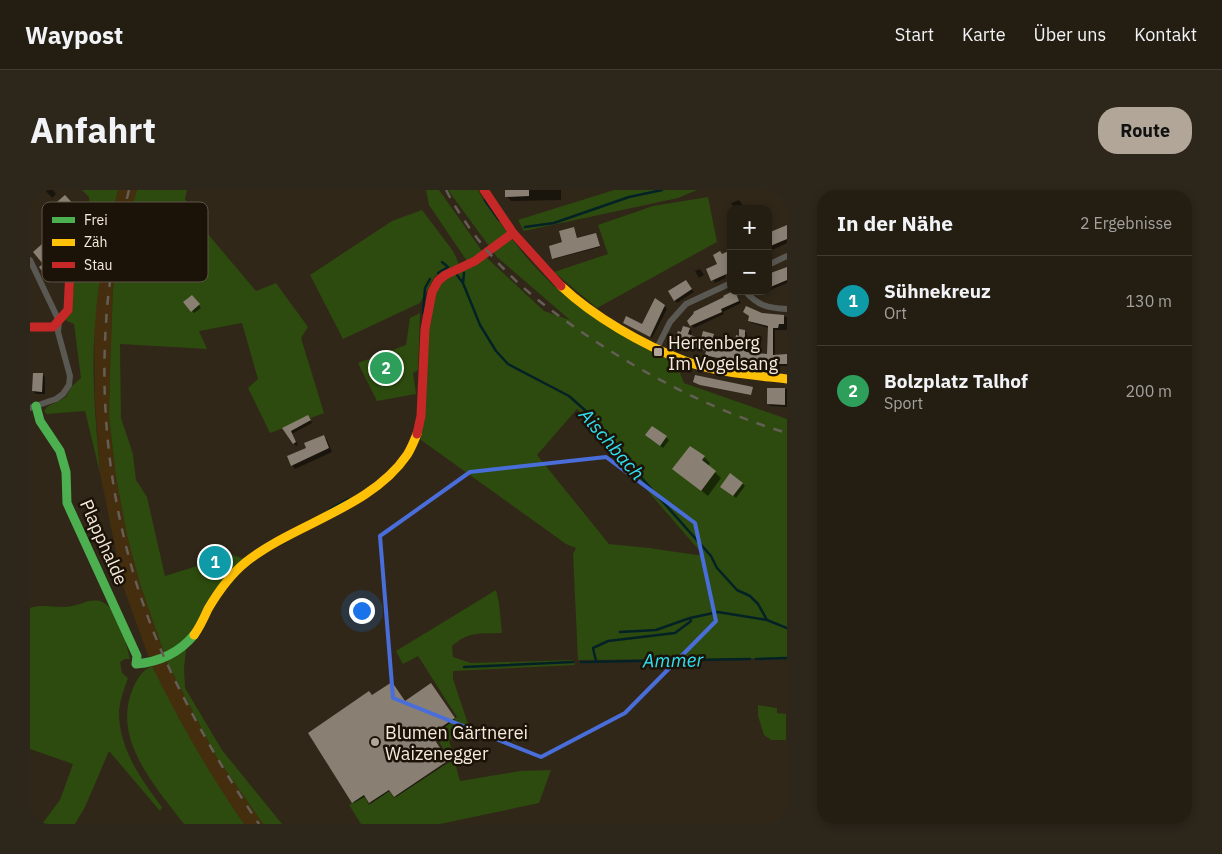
<!DOCTYPE html>
<html lang="de">
<head>
<meta charset="utf-8">
<style>
	body { margin:0; font-family:"IBM Plex Sans",sans-serif; background:#2c261b; color:#f1f3f6 }
	.controls { position:absolute; right:15px; top:15px; display:grid; overflow:hidden; border-radius:10px; box-shadow:0 2px 8px #0003 }
	.controls button { width:45px; height:45px; display:grid; place-items:center; padding:0; border:0; border-bottom:1px solid #413b32; background:#241d12; color:#f1f3f6; font:25px sans-serif }
	.you { position:absolute; left:331px; top:420px; width:18px; height:18px; margin:-12px; border:4px solid #fff; border-radius:50%; background:#1a73e8; box-shadow:0 0 0 8px #1a73e833 }
	.badge { display:grid; place-items:center; width:32px; height:32px; border-radius:50%; background:#b1a697; color:#fff; font-size:16px; font-weight:700 }
	.pin { position:absolute; translate:-50% -50%; border:2px solid #fff; box-shadow:0 1px 5px #0006 }
	.list { margin:0; padding:0; list-style:none }
	h2 { display:flex; justify-content:space-between; align-items:center; height:65px; margin:0; padding:0 20px; font-size:21px }
	h2 small { font-size:16px; font-weight:400; color:#a3a29f }
	.list li { display:grid; grid-template-columns:32px 1fr auto; gap:15px; align-items:center; box-sizing:border-box; height:90px; padding:0 20px; border-top:1px solid #413b32 }
	.list b { display:block; font-size:19px; white-space:nowrap }
	.list p { margin:0; font-size:16px; white-space:nowrap; color:#a3a29f }
	.list em { font-size:16px; font-style:normal; color:#a3a29f }
	.map { position:relative; flex:none; width:757px; height:634px; overflow:hidden; border-radius:20px }
	header { display:flex; align-items:center; gap:30px; box-sizing:border-box; height:70px; padding:0 25px; background:#241d12; border-bottom:1px solid #413b32 }
	header strong { font-size:24px }
	nav { display:flex; gap:28px; margin-inline-start:auto; font-size:18px }
	.intro { display:flex; align-items:center; justify-content:space-between; box-sizing:border-box; height:120px; padding:0 30px }
	h1 { margin:0; font-size:35px }
	.button { padding:12px 22px; border-radius:20px; background:#b1a697; color:#111; font-size:18px; font-weight:700 }
	main { display:flex; gap:30px; padding:0 30px }
	aside { flex:1; background:#241d12; border-radius:20px; box-shadow:0 2px 8px #0003 }
	.map>svg:first-child { display:block }
	.built { fill:#442e0e }
	.green { fill:#2d4b0e; fill-rule:evenodd }
	.shadow { fill:#0007 }
	.lines { fill:none; stroke-linecap:round; stroke-linejoin:round }
	.stream { stroke:#042226; stroke-width:2.5 }
	.building { fill:#898073 }
	.street { stroke:#5a5852; stroke-width:6 }
	.fast { stroke:#4caf50; stroke-width:9 }
	.slow { stroke:#ffc107; stroke-width:9 }
	.jam { stroke:#c62828; stroke-width:9 }
	.rail { stroke:#645e56; stroke-width:2.5; stroke-dasharray:9 9; stroke-linecap:butt }
	.marked { fill:none; stroke:#496dd9; stroke-width:4; stroke-linejoin:round }
	.poi-dot { fill:#b1a697; stroke:#1c1308; stroke-width:2 }
	.labels { text-anchor:middle; dominant-baseline:central; stroke-width:5; stroke-linejoin:round; paint-order:stroke }
	.poi-label { font-size:18px; fill:#f7ebdc; stroke:#1c1308; text-anchor:start }
	.street-label { font-size:18px; fill:#f7ebdc; stroke:#1c1308 }
	.water-label { font-size:19px; font-style:italic; fill:#2fe0f4; stroke:#1c1308 }
	.key { fill:#1c1308; stroke:#5e5448; stroke-width:1 }
	.key-label { font-size:14px; fill:#f7ebdc }
</style>
</head>
<body>
<header>
<strong>Waypost</strong>
<nav><a>Start</a><a>Karte</a><a>Über uns</a><a>Kontakt</a></nav>
</header>
<div class="intro"><h1>Anfahrt</h1><a class="button">Route</a></div>
<main>
<div class="map">
<svg width="757" height="634" viewBox="0 0 757 634">
	<rect width="100%" height="100%" fill="#302718"/>
	<path class="built" d="M88,0h19l-17,57 -7,42 -3,82 -1,45 7,61 11,58 13,49 28,80 48,92 47,68h-19l-22,-31 -43,-72 -27,-55 -29,-80 -23,-113 -5,-72 -1,-75 8,-69z"/>
	<path class="green" d="M52,0h36c-11,45 -20,88 -23,135 -4,49 1,99 5,148l-15,-62 -38,3 -3,-3 3,-4 19,-10 6,-11 9,-8 -7,-54 -9,-4 7,-10 2,-32 -3,-26 5,-19 14,-20 -1,-16z
		M107,0h50l-2,9 22,34 49,58 20,-8 32,44 -7,11 23,75 -54,20 -22,-45 10,-9 -16,-56 -43,8 8,18 -87,-5 1,74 12,36 3,26 11,17 18,79 68,-21 11,4 -51,72 -11,12 4,8 -2,16 1,21 37,62 60,74h-19l-47,-68 -48,-92 -28,-80 -13,-49 -11,-58 -7,-61 1,-45 3,-82 7,-42z
		M396,0h13l48,68 57,53 26,9 -73,-63 -49,-67h30l7,13c18,23 34,48 55,69 38,41 87,66 136,91l8,20 103,36v239l-209,2 -5,-106 3,-6 -10,-4 -145,-104 4,-80 9,-68 15,-17 20,-11 -40,-59zM547,219l127,147 -55,-8 -40,-4 -72,-89z
		M584,0h83l-19,8 -154,33 -6,-11z
		M678,7l9,45 -120,66 -43,-36 54,-18 -10,-29 55,-19z
		M392,20l31,41 6,13 -24,12 -15,27 -77,36 -33,-64 82,-54z
		M390,123l-2,57 -5,3 3,21 -39,7 -19,-38 48,-18 4,-27z
		M466,400l3,13 3,30c-22,1 -33,-2 -50,13l1,11 18,6 102,-3 2,5 -122,6v8l17,51 -21,10 11,41 60,-10 31,-1 -12,33 -99,21h-79l-12,-19 15,-9 5,9 20,-14 5,7 54,-35 -6,-10 2,-3 -9,-15 22,-18 -39,-61 -15,8 -7,-13z
		M58,411c3,0 8,-1 12,0 18,6 26,41 30,58h-5l-5,3 2,11 6,5c-4,11 -8,22 -9,34 0,37 22,67 43,95l-2,4 -51,-60 -24,56 -10,17h-33l18,-24 13,-36 -43,-15v-141c13,-5 28,1 42,-2 5,-1 11,-3 16,-5z
		M122,476c27,55 57,108 92,158h-60c-29,-38 -73,-85 -51,-136 5,-10 8,-17 19,-22z
		M728,515l19,3v5l9,1v26h-15l-7,-5 -6,-19z"/>
	<path class="shadow" d="M15,0h8l3,4 -4,4z
		M477,0h54v10l-50,1 -4,-5z
		M35,7l12,13 -12,10 -12,-13z
		M709,10l5,7 -9,2 -4,-6z
		M757,36v17l-19,9v-18z
		M544,38l4,11 18,-5 4,13 -46,12 -1,-1z
		M14,58h9l8,9 -3,2 7,8 1,4 -13,12 -4,-5 -4,-14z
		M692,65l2,18 2,5 -11,5 -8,-14 11,-5z
		M757,78v15l-19,8v-14z
		M670,79l4,6 -5,3 -4,-7z
		M658,94l6,8 -17,11 -2,-3z
		M704,102l7,11 -18,9 1,2 -30,14 -3,-3z
		M165,109l6,9 -7,5 -2,-2z
		M626,110l11,9 -15,29 -28,-15 19,3z
		M714,122l43,5v13h-12v26l12,-1v11h-7v2l-42,-5 -29,-6 -3,-2 1,-3 -29,-10 -2,-2 6,-6 2,-7 8,4 -2,6 12,3 12,-5 2,2 -2,10 21,5 5,-15 5,-6 2,3v4l3,3 -2,12 24,3 -3,-28 -17,-5 -3,-2 1,-4z
		M13,185l2,2v17h-9l-3,-3z
		M739,199h18v18l-16,-1 -3,-2z
		M280,229l2,4 -20,11 6,11 -2,1 -13,-17z
		M294,246l3,4 5,12 -37,17 -3,-4z
		M636,247l3,3 -6,8 -14,-10z
		M674,267l6,6 -2,3 13,12 -13,18 -34,-27z
		M712,293l3,3 -9,12 -11,-9z
		M401,495l24,35 -24,16 11,16 -2,2 6,9 -50,34 -5,-7 -20,13 -5,-7 -12,7 19,-106 32,5z"/>
	<g class="lines">
		<path class="stream" d="M455,10l14,20
			M495,37l29,-4 75,-26 33,-7
			M408,83l10,-6 -6,-5
			M427,85l6,8 17,42 16,26 12,13 61,32 27,24 27,37 88,99 6,12 20,22 13,6 8,8 9,16
			M433,93l1,-10
			M393,123l2,-25 5,-9
			M300,319l18,-10
			M590,442l36,-2 34,-12 28,-6 49,8 20,8
			M726,469l31,-1
			M566,471l-3,-13 15,-7 67,-8 16,-12 -1,-3
			M551,472l169,-3
			M434,477l109,-5"/>
	</g>
	<path class="building" d="M475,0h24v6l-24,1z
		M35,5l10,11 -14,12 -10,-11z
		M757,35v14l-19,8v-14z
		M544,37l3,11 19,-5 4,13 -48,13 -3,-13 13,-4 -3,-11z
		M19,52l8,10 -2,2 6,7 2,5 -15,13 -9,-12 4,-3 -10,-12 9,-8 2,3z
		M701,60v22l-20,9 -5,-12 11,-5 -4,-9 7,-4 2,3z
		M757,77v13l-19,8v-14z
		M656,90l6,9 -18,12 -6,-10z
		M703,101h2l4,10 -18,8 1,3 -32,14 -3,-5 7,-8 -1,-1 31,-15 -1,-1z
		M162,105l8,9 -9,8 -8,-10z
		M625,108l10,7 -15,32 -27,-14 3,-7 16,8z
		M716,116l16,7 22,2v9h-5l-1,4h-5v27l14,-1v10h-9v2l-44,-5 -21,-4 -8,-2 1,-4 -32,-11 4,-9 3,1 2,-6 7,2 -2,6 13,5 2,-8 11,3 -3,12 23,4 2,-15 3,1v-7l6,1v7h3l-2,15 21,2 1,-28 -20,-5 1,-5 -6,-4z
		M3,183h10l-1,19 -10,-1z
		M665,185l58,12 -2,8 -51,-10 -7,-3z
		M737,198h18v17l-18,-1z
		M278,225l3,5 -20,11 5,11 -3,2 -11,-16z
		M622,236l15,10 -7,10 -15,-11z
		M294,245l5,13 -38,18 -4,-10 19,-8 -2,-5z
		M660,256l15,10 -3,4 14,11 -15,20 -29,-22z
		M700,283l13,10 -10,13 -13,-9z
		M362,492l13,19 26,-18 24,35 -24,16 11,17 -2,1 6,10 -52,35 -5,-7 -20,13 -5,-8 -12,8 -44,-70 61,-42 3,4z"/>
	<g class="lines">
		<path class="street" d="M0,70l29,61 -1,11 12,44 -1,9 -6,9 -7,5 -26,9
			M738,75l19,-9
			M715,101c13,15 23,17 42,18
			M627,158l13,-26 16,-18 45,-21"/>
		<path class="fast" d="M6,216l4,15 20,30 6,21 1,31 70,153 -1,8c23,-2 43,-11 58,-29"/>
		<path class="slow" d="M531,96c33,31 82,59 124,75 33,12 68,14 102,18
			M164,445c6,-8 10,-17 14,-26 10,-17 23,-35 38,-47 49,-39 125,-54 161,-107 4,-6 7,-14 10,-21"/>
		<path class="jam" d="M454,0l29,43 48,53
			M0,137h23l15,-17 2,-41 -5,-17 -11,-13
			M387,244l4,-18 4,-87 7,-37 6,-11 7,-6 30,-14 38,-28"/>
		<path class="rail" d="M99,0c-11,44 -21,89 -23,134 -8,117 14,240 64,346 26,54 56,105 89,154
			M416,0c15,28 35,56 58,79 23,24 49,43 76,62 63,43 133,80 207,102"/>
	</g>
	<path class="marked" d="M576,267l89,66 21,98 -91,92 -84,44 -148,-59 -13,-162 90,-64z"/>
	<g class="poi-dot">
		<rect x="623" y="157" width="10" height="10" rx="2.5"/>
		<circle cx="345" cy="552" r="5"/>
	</g>
	<g class="labels">
		<g class="poi-label">
			<text x="638" y="152">Herrenberg<tspan x="638" dy="21">Im Vogelsang</tspan></text>
			<text x="355" y="542">Blumen Gärtnerei<tspan x="355" dy="21">Waizenegger</tspan></text>
		</g>
		<g class="street-label">
			<text transform="translate(74 352) rotate(66)">Plapphalde</text>
		</g>
		<g class="water-label">
			<text transform="translate(582 254) rotate(49)">Aischbach</text>
			<text transform="translate(643 470) rotate(-1)">Ammer</text>
		</g>
	</g>
	<rect x="12" y="12" width="166" height="80" rx="8" class="key"/>
	<rect x="22" y="27" width="23" height="6" fill="#4caf50"/>
	<rect x="22" y="49" width="23" height="7" fill="#ffc107"/>
	<rect x="22" y="72" width="23" height="6" fill="#c62828"/>
	<g class="key-label">
		<text x="54" y="35">Frei</text>
		<text x="54" y="57">Zäh</text>
		<text x="54" y="80">Stau</text>
	</g>
</svg>
<div class="controls">
<button>+</button>
<button>−</button>
</div>
<div class="you"></div>
<div class="pin badge" style="left:185px;top:372px;background:#0f9aa8">1</div>
<div class="pin badge" style="left:356px;top:178px;background:#2e9e5b">2</div>
</div>
<aside>
<h2>In der Nähe<small>2 Ergebnisse</small></h2>
<ul class="list">
<li><span class="badge" style="background:#0f9aa8">1</span><div><b>Sühnekreuz</b><p>Ort</p></div><em>130 m</em></li>
<li><span class="badge" style="background:#2e9e5b">2</span><div><b>Bolzplatz Talhof</b><p>Sport</p></div><em>200 m</em></li>
</ul>
</aside>
</main>
</body>
</html>
